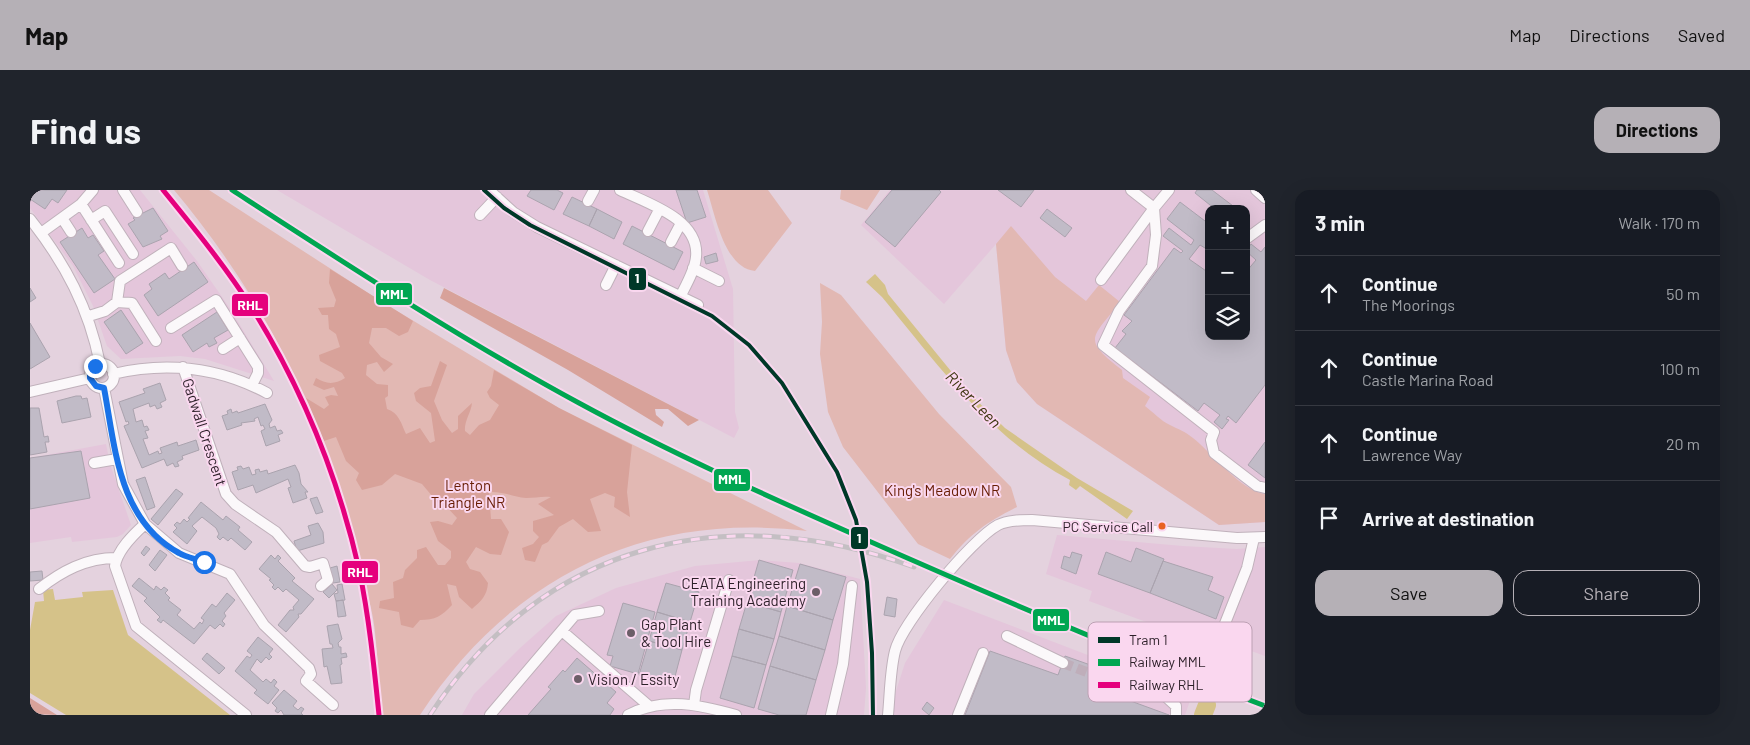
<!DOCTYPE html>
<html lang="en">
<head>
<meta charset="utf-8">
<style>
	body { margin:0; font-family:Barlow,sans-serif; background:#20242c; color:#f1f3f6 }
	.controls { position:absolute; right:15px; top:15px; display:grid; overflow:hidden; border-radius:10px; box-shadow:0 5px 20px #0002 }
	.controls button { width:45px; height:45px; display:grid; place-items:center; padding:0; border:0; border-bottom:1px solid #363941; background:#171b24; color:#f1f3f6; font:25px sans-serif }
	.stop { position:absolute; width:15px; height:15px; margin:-11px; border:4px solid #1a73e8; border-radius:50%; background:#fff }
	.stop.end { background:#1a73e8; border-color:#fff; box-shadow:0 1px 5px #0008 }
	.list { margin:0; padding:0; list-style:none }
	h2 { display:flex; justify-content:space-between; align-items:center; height:65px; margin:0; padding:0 20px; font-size:21px }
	h2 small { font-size:16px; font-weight:400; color:#9ea1a6 }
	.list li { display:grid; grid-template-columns:32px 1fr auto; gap:15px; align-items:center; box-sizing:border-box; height:75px; padding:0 20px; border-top:1px solid #363941 }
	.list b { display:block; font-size:19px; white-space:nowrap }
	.list p { margin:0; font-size:16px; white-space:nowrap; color:#9ea1a6 }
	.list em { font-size:16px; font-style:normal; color:#9ea1a6 }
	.actions { display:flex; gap:10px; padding:15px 20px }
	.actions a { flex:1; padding:11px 0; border:1px solid #b5b0b6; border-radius:15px; text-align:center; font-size:18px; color:#b5b0b6 }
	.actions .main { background:#b5b0b6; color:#111 }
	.icon { flex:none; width:28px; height:28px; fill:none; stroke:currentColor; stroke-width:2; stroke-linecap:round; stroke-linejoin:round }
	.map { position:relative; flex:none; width:1235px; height:525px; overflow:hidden; border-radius:15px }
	header { display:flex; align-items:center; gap:30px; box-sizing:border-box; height:70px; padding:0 25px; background:#b5b0b6; color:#111 }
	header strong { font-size:24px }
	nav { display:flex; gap:28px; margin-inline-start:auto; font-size:18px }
	.intro { display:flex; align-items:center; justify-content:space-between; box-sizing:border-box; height:120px; padding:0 30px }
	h1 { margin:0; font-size:35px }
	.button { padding:12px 22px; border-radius:15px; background:#b5b0b6; color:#111; font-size:18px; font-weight:700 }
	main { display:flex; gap:30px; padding:0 30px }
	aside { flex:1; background:#171b24; border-radius:15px; box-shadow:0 5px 20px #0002 }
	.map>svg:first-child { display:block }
	.built { fill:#e4c6db; fill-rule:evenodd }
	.green { fill:#e2b8b3 }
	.forest { fill:#d8a29a }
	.water { fill:#d5c289 }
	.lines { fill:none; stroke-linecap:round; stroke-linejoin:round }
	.river { stroke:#d5c289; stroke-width:18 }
	.building { fill:#c1bbc7; stroke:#aaa3ae }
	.minor-tunnel { stroke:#bfaeba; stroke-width:10; stroke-dasharray:10 5; stroke-linecap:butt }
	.minor-casing { stroke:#c0b1bb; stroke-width:12 }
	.minor { stroke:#fbf8fa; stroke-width:10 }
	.rail-casing { stroke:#c4bfc3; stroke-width:5 }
	.rail { stroke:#fad7ef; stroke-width:3; stroke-dasharray:9; stroke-linecap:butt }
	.rail-1-casing { stroke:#fad7ef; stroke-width:9 }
	.rail-2-casing { stroke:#fad7ef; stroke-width:9 }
	.rail-1 { stroke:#00a651; stroke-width:5 }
	.rail-2 { stroke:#e5007d; stroke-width:5 }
	.tram-1-casing { stroke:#fad7ef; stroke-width:8 }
	.tram-1 { stroke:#003828; stroke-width:4 }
	.route { stroke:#1a73e8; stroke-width:6 }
	.bus-dot { fill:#e86222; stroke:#fad7ef; stroke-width:2 }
	.poi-dot { fill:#6c5e68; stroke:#fad7ef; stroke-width:2 }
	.labels { text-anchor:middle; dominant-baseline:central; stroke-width:4; stroke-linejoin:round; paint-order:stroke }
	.bus-label { font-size:14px; fill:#2c1f28; stroke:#fad7ef; text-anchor:end }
	.street-label { font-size:15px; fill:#2c1f28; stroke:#fad7ef }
	.park-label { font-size:15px; fill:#671c03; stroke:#fad7ef }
	.poi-label { font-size:15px; fill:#2c1f28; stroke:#fad7ef; text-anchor:start }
	.water-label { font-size:16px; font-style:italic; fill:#3d350f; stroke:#fad7ef }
	.key { fill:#fad7ef; stroke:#bca0b3; stroke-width:1 }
	.key-label { font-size:14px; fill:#2c1f28 }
	.line-badge { stroke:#fad7ef; stroke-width:2 }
	.badge-label { font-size:14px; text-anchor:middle; font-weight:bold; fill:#fff }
</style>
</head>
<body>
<header>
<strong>Map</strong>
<nav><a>Map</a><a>Directions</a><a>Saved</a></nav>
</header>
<div class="intro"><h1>Find us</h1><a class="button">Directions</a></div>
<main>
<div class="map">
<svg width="1235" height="525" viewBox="0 0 1235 525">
	<rect width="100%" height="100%" fill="#e4d2de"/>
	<path class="built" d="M0,0h110l57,71 32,46 45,74 -69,-22 -25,-3 -59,3 -14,-13 -14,-40 -20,-40 -43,-58z
		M247,0h426l30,99 2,123 4,16 -5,10 -304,-158z
		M860,0h375v332l-46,3 -182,-121 -20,-22 -11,-32 -10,-106 -52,60 -83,-79zM1179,19h37v127h-37z
		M76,254l4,20 21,61 -8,9 -6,3 -45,5 -1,-5 -41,6v-85z
		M1027,345l126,11 54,3 28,-2v109l-30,-11 -4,8 -142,-52 3,-10 -46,-17z
		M730,370l39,3 61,16 6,109 -2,27h-402l12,-21 46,-46 36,-32 60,-28 79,-22z
		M914,410l248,95 -7,20h-293l4,-24 9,-28z"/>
	<path class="green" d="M144,0h35l173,112 177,106 248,123c-164,-20 -297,47 -387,184h-39c-2,-28 -3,-56 -6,-83 -2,-20 -8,-40 -13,-59 -30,-142 -95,-272 -188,-383z
		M677,0h61l24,33 -37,48c-31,-3 -40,-57 -48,-81z
		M811,0h39l-13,20 -27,-11z
		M981,36l44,51 31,24 13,-16 21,17c-28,37 -39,36 2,68l1,8 27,19 -5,9c8,6 16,15 25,19 8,4 16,7 23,13 19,15 48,53 72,56v28l-46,3 -182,-121 -20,-22 -11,-32 -10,-106z
		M790,93l21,12 98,119 72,73 6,20c-30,15 -46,26 -67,52l-32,-15 -75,-97 -15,-35 -8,-58 2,-32z"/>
	<path class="forest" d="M300,79l83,52 -5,11 -9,4 -13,-8h-14l-3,15 12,14 12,7 -9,8 -7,-10 -10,3 -1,10 11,9 11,1v11l-3,2 2,11c12,4 14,14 19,25l14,-6 10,15 5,-2 -4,-28 -15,-12 -2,-8 6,-5 11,-2 9,-25 7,4 -13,36 8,19 10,13 6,-4v-13l14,-13c-1,10 -8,18 -7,28l5,4 9,-10 11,-5 9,-15 -9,-7 -3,-6 4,-6 3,-16 65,38 73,37 -5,47 3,25 -16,-10 1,-10 -10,-4 -15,6 11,32 -13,1 -15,-13 -14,8 -11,15 -6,3 -7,17 -10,-2 -3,-12 11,-4 6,-7 -6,-6v-10l21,-6 -16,-11 13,-7c-9,-1 -16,1 -25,1 -13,-1 -23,-7 -37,-6l2,27h10l8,13 -8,23 -11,-1 -14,-7 -10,15 4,7 10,3 8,11c-1,13 -7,18 -16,26l-13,-12 -3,-11 -9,-2 5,21c-10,11 -17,15 -32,15l-7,8 -12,-3 -2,-13 -20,-4 1,-7 14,-3 -1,-16 10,-4 2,-8 12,-12v-8l9,-3 12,18h7l6,-7v-7l-13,-10 -8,-19 8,-1 14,4 5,-7 -13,-14 -6,-1 -16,-19 -27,-10 -13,11 -20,5 -6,-10 3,-7 -13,-12 -10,-24 -12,4 -18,-43 18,11 5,-4 -4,-8 6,-2 7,1 -4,-9 -10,3 -11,-5 3,-7c10,6 18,7 29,0l-3,-5 -22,-12 -1,-6 21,-8 -4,-13 -7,-5 -1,-14h-6l-4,-7 16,-1 2,-7 -7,-17z
		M414,98l255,132 -11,6 -20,-17h-13l1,6 8,7 -2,5 -94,-57 -128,-72z
		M0,508l27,17 -27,-1z"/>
	<path class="water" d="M845,84l10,11 3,9 80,98 37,36 72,50 56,33 -6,8 -47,-33 -4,4 -7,-5 1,-5c-80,-42 -132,-115 -188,-183l-16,-15z
		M23,399l2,11 28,-3 -1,-5 31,-2 15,45 102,80h-164l-36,-22v-63l5,-28 9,-1 -1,-11z"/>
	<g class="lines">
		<path class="river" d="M1173,525l4,-10"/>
	</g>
	<path class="building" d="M0,0h37l-9,13 -6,-4 -7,10 -15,-10z
		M501,0h26l6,3 -9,17 -27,-14z
		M646,0h21l9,27 -19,6z
		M862,0h47l2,2 -46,55 -30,-25z
		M968,0h36l-13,17z
		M1167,0h15l25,19h-22l-20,-16z
		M542,7l25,12 -8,17 -26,-12z
		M1150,12l29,22v19l-4,5 -5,-3 -11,14 20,14v63h37v-64l10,-12 -10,-9 5,-7 10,8 4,-5v138l-29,38 -8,-7 -2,3 3,1 -7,9 -8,-7 6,-7 -16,-12 -6,8 -83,-63 11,-14 -4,-3 10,-10 -8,-6 50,-67 7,5 2,-2 -20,-15 6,-8 22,17 3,-5 -27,-21z
		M123,18l15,23 -8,5 2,3 -19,8 -15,-23 7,-4 -2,-2z
		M567,19l25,13 -8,17 -25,-13z
		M1017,19l25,19 -7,9 -25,-19z
		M602,36l51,26 -9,18 -51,-26z
		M52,38l6,10 5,-3 11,16 -6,4 17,24 -21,14 -34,-51z
		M686,63l2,8 -12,3 -2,-7z
		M164,72l14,20 -50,34 -14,-21 8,-6 -3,-5 16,-11 4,6z
		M0,98l6,10 -6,4z
		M91,120l22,33 -17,11 -22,-32z
		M187,122l11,18 -14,8 3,5 -8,4 -2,-4 -14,9 -11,-17z
		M0,133l20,34 -20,12z
		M130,193l6,17 -6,3 2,4 -5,2 -2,-4 -5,2 -1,-4 -16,6 3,13 6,-2 2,7 3,-1 2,4 -4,1 3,7 -5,1 6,16 9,-4 1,3 3,-1 -2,-5 17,-6 1,4 18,-6 3,10 -17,6 1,3 -6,3 2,4 -4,1 -2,-4 -6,3 -3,-7 -22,9 -18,-42 5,-2 -1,-3 -2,1 -7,-20 26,-9 -2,-4z
		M46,206h5l1,3 5,-1 4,19 -29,6 -5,-22z
		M235,214l7,16 -3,4 1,4 5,-2 2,5 4,-1 2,3 -5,2 2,6 -14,5 -5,-15 4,-2 -2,-4 -2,1 -3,-9 -4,2 1,2 -14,2 1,2 -15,5 -5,-14 6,-2 -1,-3 4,-2 1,4 5,-2 1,2z
		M0,218h9l5,29 4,-1 1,6h-4l2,10 -17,3z
		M1235,252v36l-17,-13z
		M51,261l9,47 -60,11v-51z
		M265,275l4,8 2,11 7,8h-3l2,6 -14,5 -5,-15 3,-1 -3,-8 -32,14 -3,-8 -15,5 -6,-18 6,-2 -1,-3 4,-1 2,3 6,-2 3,8 4,-1 -1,-4 4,-1 1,3 7,-2 1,4z
		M115,287l10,30 -8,3 -11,-30z
		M146,299l7,5 -25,31 -7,-6z
		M287,307l6,15 -7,2 -6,-15z
		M171,312l22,18 3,-4 14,11 -2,3 14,12 -7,8 -14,-12 -3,3 -5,-4 -3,3 -3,-3 2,-3 -3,-6 -14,-11 -10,9 5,5 -10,13 -14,-12 4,-4 -3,-3 3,-3 3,2 4,-5 3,3 3,-3 -2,-1z
		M288,333l5,9 1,11 -27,8 -3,-10 17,-6 -3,-9z
		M116,356l4,3 -6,7 -3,-3z
		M1106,358l28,11 -14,34 -52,-19 8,-22 25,10z
		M130,360l7,5 -12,16 -6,-6z
		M1042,362l10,3 -6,19 -15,-6 3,-12 6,2z
		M241,365l4,4 3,-4 3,3 -3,3 17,17 -3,3 22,18 -13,15h-3l1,3 -13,15 -8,-7 12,-15h4l-1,-3 6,-7 -13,-11 -3,3 -5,-5 -3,3 -3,-3 2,-2 -5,-5 2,-1 -12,-10z
		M729,370l34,10 -12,42 -34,-10z
		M1133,371l50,16 -5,13 16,7 -8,22 -66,-26z
		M770,374l46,13 -13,43 -46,-14z
		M307,376l3,16 -7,1 -3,-15z
		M12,381l1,9 -13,1v-9z
		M109,388l15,12 2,-4 5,4 3,-3 4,3 -3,3 5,5 -2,2 13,10 -4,5 17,14 6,-7 2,2 2,-4 -3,-2 11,-14 4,3 11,-14 8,7 -11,13 2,3 -4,5 3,3 -2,3 -3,-3 -5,5 -5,-4 -16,19 -31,-24 -2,3 -4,-3 3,-3 -16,-16 3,-3 -15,-12z
		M636,393l33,9 -9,30 -33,-10z
		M302,394l5,6 -8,8 -6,-6z
		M312,394l3,16 -9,1 -2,-7 4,-1 -1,-8z
		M857,407l10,2 -2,18 -11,-2z
		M313,410l3,16 -8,1 -2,-16z
		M717,412l34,10 -7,27 -35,-10z
		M593,413l32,9 -17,62 -28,-8 3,-10 -6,-1z
		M757,416l46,14 -8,30 -46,-14z
		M627,422l33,10 -8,28 -33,-9z
		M308,434l4,15 -4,4 1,4h2v7l5,-1 1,4 -6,1 1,6 -2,1 2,18 -11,1 -4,-18 -3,1 -2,-18 11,-1 -1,-4h-2l-3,-18z
		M709,439l35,10 -8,26 -34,-9z
		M749,446l46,14 -9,30 -46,-14z
		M228,447l15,12 -4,5 3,3 -3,3 -3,-3 -5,6 -4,-4 -7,11 13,12 3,-3 5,4 3,-4 3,3 -3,4 5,4 -11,14 -14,-11 3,-3 -22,-19 12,-15 3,2 2,-3 -5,-4z
		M619,451l33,9 -9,34 -34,-9z
		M960,461l68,24 7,-19 48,17 -7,19 63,23h-204z
		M177,463l18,15 -6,6 -17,-15z
		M702,466l34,9 -12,43 -34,-10z
		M547,468l39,34 -9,11 7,6 -4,6h-82l23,-26 -3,-2 15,-17 2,2z
		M740,476l46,14 -10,35h-27l-21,-6z
		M254,500l13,11 -4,5 5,4 3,-3 3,2 -3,4 2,2h-19l-3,-5 -3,3 -3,-2 2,-3 -5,-5z
		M897,512l7,6 -5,7 -7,-6z"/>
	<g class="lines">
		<path class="minor-tunnel" d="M1033,473l47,18"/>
		<defs>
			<path id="minor" d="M93,0l14,22
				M459,0l24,22 24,15 161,78
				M590,0c27,13 80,29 76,67 -1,13 -10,28 -16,40
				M1139,0l-15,18 2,27 -4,31 -33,45 -16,34 111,87 -3,8 3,13 43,33 8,2
				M1226,0l9,8
				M558,11l6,-11
				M51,14l38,59
				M450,25l17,-18
				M32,28l9,14
				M0,29c35,44 59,89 70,145
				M61,30l14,-9 28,43
				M618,41l11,-21
				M11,43l40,-29 12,-14
				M1216,49l19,-14
				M641,52l10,-19
				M663,78l26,13
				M1071,90l53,-72 -23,-18
				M576,95l10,-20
				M59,126l16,-5 12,-9
				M141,138l45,-28 42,67v6l-6,12
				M126,151l-24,-38 -15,-1 3,-21 51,-33 11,18
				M193,159l17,-11
				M60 186a12 12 0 1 1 24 0a12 12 0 1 1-24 0Z
				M153,177l43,127 9,10 41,28 29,34 5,1 13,-4 5,17 -7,6
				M83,184c55,-13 105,-7 154,19
				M74,198l19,96 22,40 34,29 51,21 34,51 45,43 2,6 -5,7 27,24
				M0,202l60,-14
				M64,273l23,-4
				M115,334c-11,10 -28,26 -30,42l21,60 110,89
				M9,399c23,-18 47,-31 77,-31
				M532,441l87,75
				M1192,441l25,-63 7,-30
				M977,446l56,27
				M1080,491l54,14 12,11v9
				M664,515l2,-15 33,-110
				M460,525l85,-100 24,-4
				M598,525c35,-19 73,-10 108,0
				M801,525l12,-51 9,-78
				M858,525c2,-21 2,-44 7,-64 7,-28 77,-112 103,-126 10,-5 23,-5 34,-5l205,18 28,-1
				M928,525l25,-62"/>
		</defs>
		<use href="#minor" class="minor-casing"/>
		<use href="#minor" class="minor"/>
		<defs>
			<path id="rail" d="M400,525c113,-173 295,-217 484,-148"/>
		</defs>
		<use href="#rail" class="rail-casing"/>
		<use href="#rail" class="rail"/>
		<defs>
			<path id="rail-1" d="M202,0c114,74 227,148 347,213 92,50 188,93 283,135 133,59 267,116 403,168"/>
			<path id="rail-2" d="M133,0c31,38 62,76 89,118 50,80 86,169 107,261 10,48 15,97 20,146"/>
		</defs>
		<use href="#rail-1" class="rail-1-casing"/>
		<use href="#rail-2" class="rail-2-casing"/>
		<use href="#rail-1" class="rail-1"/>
		<use href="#rail-2" class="rail-2"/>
		<defs>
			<path id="tram-1" d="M454,0l20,18 26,17 182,91 37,29 33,38 55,89 19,48 11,62 5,71 1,62"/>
		</defs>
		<use href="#tram-1" class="tram-1-casing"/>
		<use href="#tram-1" class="tram-1"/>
	</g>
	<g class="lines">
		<path class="route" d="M65,176l-5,6v6l6,8 8,2c11,58 14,132 75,165 7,4 17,6 25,9"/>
	</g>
	<circle class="bus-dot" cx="1132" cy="336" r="4.5"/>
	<g class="poi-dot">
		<circle cx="786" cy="402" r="5"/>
		<circle cx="601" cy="443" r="5"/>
		<circle cx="548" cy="489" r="5"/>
	</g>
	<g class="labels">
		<g class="bus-label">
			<text x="1123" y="336">PC Service Call</text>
		</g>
		<g class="street-label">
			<text transform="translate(175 242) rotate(72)">Gadwall Crescent</text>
		</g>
		<g class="park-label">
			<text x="438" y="295">Lenton<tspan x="438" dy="17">Triangle NR</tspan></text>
			<text x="912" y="300">King's Meadow NR</text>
		</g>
		<g class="poi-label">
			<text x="776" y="393" text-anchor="end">CEATA Engineering<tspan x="776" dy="17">Training Academy</tspan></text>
			<text x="611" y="434">Gap Plant<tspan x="611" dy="17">&amp; Tool Hire</tspan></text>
			<text x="558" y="489">Vision / Essity</text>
		</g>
		<g class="water-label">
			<text transform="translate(944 209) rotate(46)">River Leen</text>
		</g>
	</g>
	<rect x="1058" y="432" width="164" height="80" rx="8" class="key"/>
	<rect x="1068" y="447" width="22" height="6" fill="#003828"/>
	<rect x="1068" y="469" width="22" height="7" fill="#00a651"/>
	<rect x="1068" y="492" width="22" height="6" fill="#e5007d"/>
	<g class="key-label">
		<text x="1099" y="455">Tram 1</text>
		<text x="1099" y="477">Railway MML</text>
		<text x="1099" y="500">Railway RHL</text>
	</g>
	<g class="line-badge">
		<rect x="598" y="77" width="19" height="24" rx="5" fill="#003828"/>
		<rect x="345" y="92" width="38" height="24" rx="5" fill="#00a651"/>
		<rect x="201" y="103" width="38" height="24" rx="5" fill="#e5007d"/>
		<rect x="683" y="278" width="38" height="24" rx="5" fill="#00a651"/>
		<rect x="820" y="336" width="19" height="24" rx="5" fill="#003828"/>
		<rect x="311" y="370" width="38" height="24" rx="5" fill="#e5007d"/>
		<rect x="1002" y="418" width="38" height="24" rx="5" fill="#00a651"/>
	</g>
	<g class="badge-label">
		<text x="607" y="93">1</text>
		<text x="364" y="109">MML</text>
		<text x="220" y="120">RHL</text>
		<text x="702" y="294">MML</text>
		<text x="829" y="353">1</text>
		<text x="330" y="387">RHL</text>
		<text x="1021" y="435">MML</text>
	</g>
</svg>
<div class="controls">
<button>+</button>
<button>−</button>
<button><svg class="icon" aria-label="layers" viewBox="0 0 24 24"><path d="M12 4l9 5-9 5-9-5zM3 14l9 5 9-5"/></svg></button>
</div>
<div class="stop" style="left:174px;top:372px"></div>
<div class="stop end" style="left:65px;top:176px"></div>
</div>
<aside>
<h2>3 min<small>Walk · 170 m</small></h2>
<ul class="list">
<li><svg class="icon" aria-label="ahead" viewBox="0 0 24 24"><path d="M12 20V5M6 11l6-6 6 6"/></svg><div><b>Continue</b><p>The Moorings</p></div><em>50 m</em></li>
<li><svg class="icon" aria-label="ahead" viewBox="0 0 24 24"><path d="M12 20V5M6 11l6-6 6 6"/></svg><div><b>Continue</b><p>Castle Marina Road</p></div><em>100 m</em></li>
<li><svg class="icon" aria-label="ahead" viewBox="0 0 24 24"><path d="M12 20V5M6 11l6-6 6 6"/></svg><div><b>Continue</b><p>Lawrence Way</p></div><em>20 m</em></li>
<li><svg class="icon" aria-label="arrive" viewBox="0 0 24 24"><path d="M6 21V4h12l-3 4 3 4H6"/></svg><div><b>Arrive at destination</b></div></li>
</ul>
<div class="actions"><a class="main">Save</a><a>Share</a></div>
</aside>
</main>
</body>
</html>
